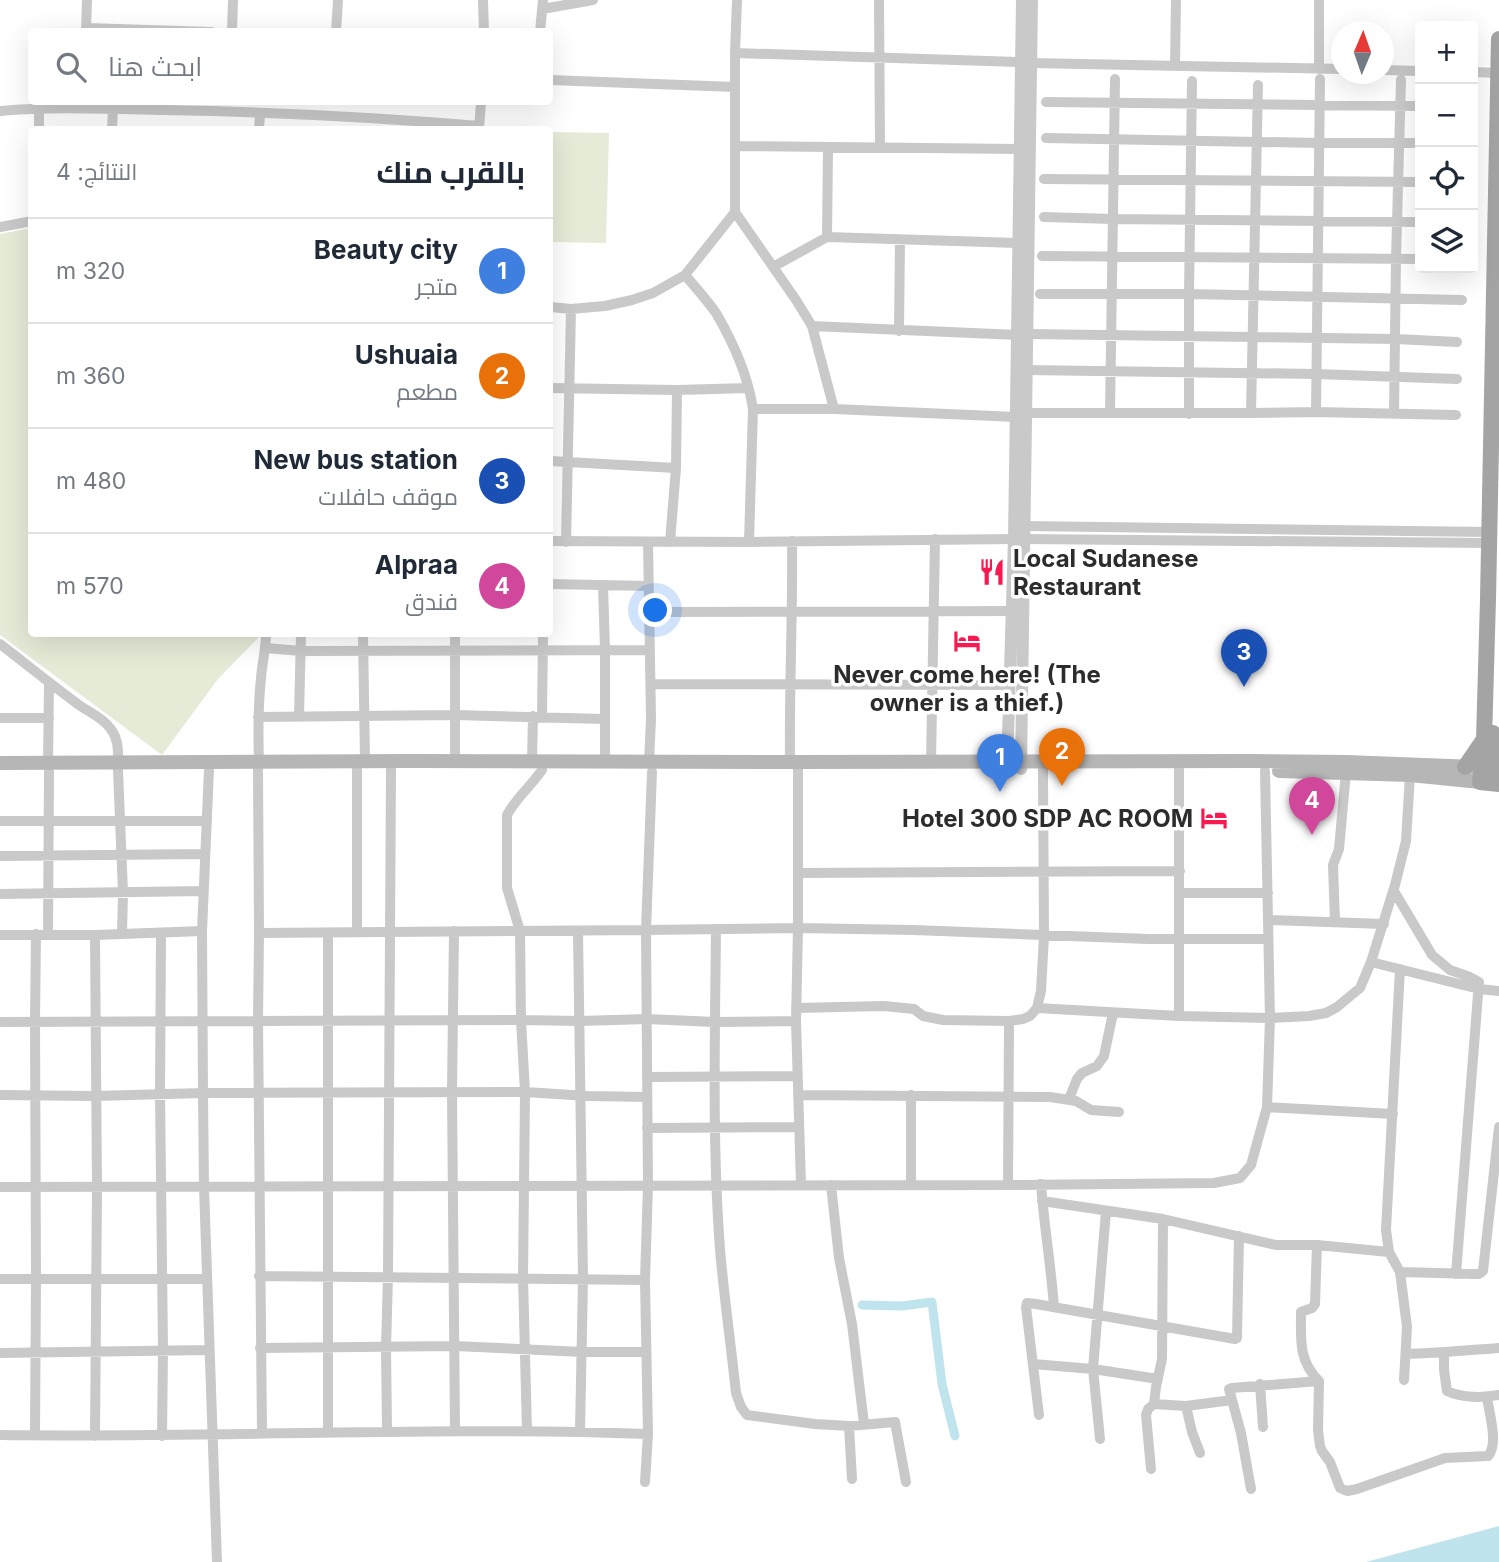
<!DOCTYPE html>
<html lang="ar">
<head>
<meta charset="utf-8">
<style>
	body { margin:0; font-family:Inter,Cairo,sans-serif; background:#f6f6f7; color:#1f2937; direction:rtl }
	.controls { position:absolute; right:21px; top:21px; display:grid; overflow:hidden; border-radius:7px; box-shadow:0 7px 28px #0002 }
	.controls button { width:63px; height:63px; display:grid; place-items:center; padding:0; border:0; border-bottom:2px solid #e0e1e3; background:#fff; color:#1f2937; font:35px sans-serif }
	.compass { position:absolute; left:1331px; top:21px; width:63px; height:63px; border-radius:50%; background:#fff; box-shadow:0 7px 28px #0002; rotate:2deg }
	.you { position:absolute; left:656px; top:611px; width:24px; height:24px; margin:-18px; border:5px solid #fff; border-radius:50%; background:#1a73e8; box-shadow:0 0 0 10px #1a73e833 }
	.badge { display:grid; place-items:center; width:46px; height:46px; border-radius:50%; background:#7c3aed; color:#fff; font-size:23px; font-weight:700 }
	.pin { position:absolute; translate:-50% -58px; filter:drop-shadow(0 2px 4px #0008) }
	.pin::after { content:''; position:absolute; top:37px; width:24px; height:21px; background:inherit; clip-path:polygon(0 0,100% 0,50% 100%) }
	.list { margin:0; padding:0; list-style:none }
	h2 { display:flex; justify-content:space-between; align-items:center; height:91px; margin:0; padding:0 28px; font-size:30px }
	h2 small { font-size:23px; font-weight:400; color:#747a83 }
	.list li { display:grid; grid-template-columns:46px 1fr auto; gap:21px; align-items:center; box-sizing:border-box; height:105px; padding:0 28px; border-top:2px solid #e0e1e3 }
	.list b { display:block; font-size:26px; white-space:nowrap }
	.list p { margin:0; font-size:23px; white-space:nowrap; color:#747a83 }
	.list em { font-size:23px; font-style:normal; color:#747a83 }
	.icon { flex:none; width:38px; height:38px; fill:none; stroke:currentColor; stroke-width:2; stroke-linecap:round; stroke-linejoin:round }
	.map { position:relative; flex:none; width:1499px; height:1562px; overflow:hidden; direction:ltr }
	.search { position:absolute; background:#fff; box-shadow:0 7px 28px #0002; left:28px; top:28px; width:525px; height:77px; display:flex; align-items:center; gap:18px; box-sizing:border-box; padding:0 24px; border-radius:7px; color:#747a83; font-size:26px }
	.panel { position:absolute; background:#fff; box-shadow:0 7px 28px #0002; left:28px; top:126px; width:525px; height:511px; border-radius:7px; direction:rtl }
	.map>svg:first-child { display:block }
	.green { fill:#e5ebd7 }
	.water { fill:#c0e4ee }
	.lines { fill:none; stroke-linecap:round; stroke-linejoin:round }
	.canal { stroke:#c0e4ee; stroke-width:9 }
	.minor { stroke:#c9c9c9; stroke-width:10 }
	.tertiary { stroke:#c9c9c9; stroke-width:12 }
	.secondary { stroke:#b6b6b6; stroke-width:14 }
	.primary { stroke:#a4a4a4; stroke-width:16 }
	.labels { text-anchor:middle; dominant-baseline:central; stroke-width:7; stroke-linejoin:round; paint-order:stroke }
	.poi-label { font-size:24px; font-weight:bold; fill:#2c2c2c; stroke:#fff; text-anchor:start }
</style>
</head>
<body>
<div class="map">
<svg width="1499" height="1562" viewBox="0 0 1499 1562">
	<rect width="100%" height="100%" fill="#fff"/>
	<path class="green" d="M550,132l59,1 -3,110 -56,-1z
		M31,228l1,406h228v2l-42,43 -56,76 -162,-120v-401z"/>
	<path class="water" d="M1499,1526v36h-133z"/>
	<g class="lines">
		<path class="canal" d="M862,1305l40,1 30,-4 10,82 13,52"/>
		<path class="minor" d="M483,0l1,32
			M879,0l1,147
			M542,9l51,-9
			M86,28l126,4
			M86,31l1,-31
			M232,32l1,-32
			M336,32l2,-32
			M540,32l3,-32
			M735,53l286,9
			M1031,63l311,6
			M1175,66l1,-66
			M1319,69v-69
			M1384,70l36,1
			M1473,72l25,1
			M550,80l185,7
			M1046,102l374,4
			M0,111c55,-5 110,-2 165,-1 105,2 209,7 314,16
			M479,129l2,-27
			M39,130v-23
			M112,130l1,-21
			M259,130l1,-17
			M1046,138l273,5h101
			M735,146l286,3
			M1044,179l376,3
			M735,212l61,88 16,26 22,83
			M1044,217l68,2 308,3
			M0,227l32,-6
			M827,237l1,-89
			M1042,256l378,3
			M773,267l54,-30 193,6
			M685,275c10,12 22,25 31,38 17,29 32,63 37,96l-4,133
			M1040,294h149l273,6
			M550,307l21,2 34,-3 27,-6 21,-7 32,-18 50,-63v-159l2,-53
			M812,326l206,9
			M899,331l1,-91
			M1027,334l369,5 61,3
			M1026,370l290,4 141,5
			M550,388l127,2 71,-2
			M753,409h81l182,8
			M1316,412l4,-333
			M1026,413h225l7,-328
			M1110,413l5,-334
			M1251,413l65,-1 140,3
			M1189,414v-120l3,-213
			M1394,414l2,-156 5,-178
			M550,461l126,7
			M1024,526l465,6
			M1024,539l465,4
			M550,541l199,1 265,-3
			M566,542l5,-233
			M648,542l3,177 -2,43
			M670,542l6,-74 1,-78
			M550,584l99,2
			M603,585l2,65v112
			M650,612l367,-1
			M363,634l2,127
			M0,644c26,20 52,41 79,61 10,7 24,13 31,23 10,12 8,28 8,42l5,123 -1,40
			M266,648l35,3 349,-1
			M651,684l359,1
			M299,716l2,-82
			M258,717l197,-2 149,4
			M542,717l1,-83
			M0,718h49
			M455,761v-127
			M532,761l1,-45
			M259,762c-1,-28 -1,-56 2,-84 1,-15 5,-29 5,-44
			M790,762c-1,-73 3,-147 2,-221
			M798,762v166l-2,93 5,164
			M931,762l4,-223
			M48,763l1,-81
			M209,769l-7,162 1,162 1,94 13,375
			M357,769v163
			M258,770l1,163 387,-3 2,256 -3,94 3,154 -3,48
			M652,772l-6,158 152,-2 116,2 235,9h119
			M0,821h207
			M0,856l205,-2
			M798,873l382,-2
			M1394,891l38,64 18,15 20,7 9,5 -23,292
			M1180,893h88
			M0,894l203,-3
			M1268,920l116,4
			M1335,922l-2,-57 6,-16 7,-77
			M716,929c-1,106 -4,214 4,320 4,48 11,96 16,144l5,14 6,8 68,9 34,2 46,-4 11,60
			M454,931l-2,161 3,339
			M578,931l5,348 -3,152
			M161,933l-1,160 3,257 -1,86
			M259,933l-1,88 4,412
			M328,933c0,166 0,332 0,499
			M48,934l1,-162
			M0,935h95l107,-4
			M95,935l2,252 -2,249
			M1371,962l108,27 20,2
			M1400,969l-14,261 3,22 11,20 7,55 -3,53
			M796,1008l88,-2 30,3 9,7 20,4 66,1 14,-2 7,-3 7,-8 4,-17 3,-55 -1,-167
			M1037,1008l142,8 91,2 -5,-247
			M1179,1016v-247
			M0,1022l521,-2 59,1 67,-2 68,3 81,-1
			M647,1077l150,-1
			M0,1095l95,1 108,-3 322,-1 63,4 59,1
			M798,1095l252,2 26,4 15,9 28,2
			M1069,1099l8,-20 5,-6 15,-7 7,-10 9,-43
			M1267,1107l126,7
			M647,1128l151,-1
			M1041,1184c3,41 10,82 13,123
			M831,1185l8,73 13,66 12,100
			M911,1185v-90
			M1008,1185l1,-164
			M0,1187l1008,-2 206,-2 26,-5 11,-13 16,-58 3,-89 39,-2 17,-3 11,-6 23,-19 11,-26 24,-77 11,-44 4,-66
			M1042,1201l121,18 113,26h41l72,7
			M1317,1245l-2,59 -3,4 -11,4c0,26 -3,49 18,69l-1,49 2,16 2,5 8,11 10,26 7,3 10,-2 88,-31 43,-2c11,-12 1,-43 -1,-59
			M1400,1272l74,2h5l4,-3 16,-144
			M259,1276l386,4
			M0,1279h207
			M260,1348l195,-2 127,6h64
			M0,1353l209,-3
			M1444,1353v17l3,21c15,7 36,7 52,4
			M1406,1354c31,-1 62,-4 93,-6
			M1033,1364l60,5 65,10
			M1260,1384l3,43
			M1154,1404l32,2 46,-6
			M1186,1406l6,26 8,21
			M1039,1415c-4,-36 -9,-72 -13,-108l1,-4 9,1 199,35 2,-1 2,-102
			M849,1426l3,53
			M387,1431l-1,-83 2,-72 3,-507
			M527,1431l-4,-153 2,-186 -4,-72 -1,-89 -13,-43v-73c9,-17 24,-29 35,-45
			M0,1435c216,3 432,-9 648,-1
			M35,1435l1,-156 -1,-258 1,-87
			M1100,1439l-7,-70 13,-158
			M1151,1469l-5,-54 2,-6 6,-5 2,-17 6,-28 1,-140
			M1251,1489l-10,-56 -12,-44 3,-1 87,-7"/>
		<path class="tertiary" d="M1007,769l7,-230 8,-539
			M1021,769l11,-769"/>
		<path class="secondary" d="M0,763l409,-2 389,1 455,-1 93,1 130,5
			M1279,771l131,4 70,7"/>
		<path class="primary" d="M1499,39l-11,560 -4,141 -4,42 19,2
			M1493,733l1,50
			M1465,767l17,-25"/>
	</g>
	<defs>
		<symbol id="restaurant-bare" viewBox="-9 -9 18 18"><path d="M-5-6h1v4h1v-4h1v4h1v-4h1v5L-1.5 .5V6h-2V.5L-5-1ZM5-6V6H3V1.5H1.5Q1.5-4 5-6Z" fill="#f61a51" stroke="#fff" stroke-width="2.5" paint-order="stroke"/></symbol>
		<symbol id="hotel-bare" viewBox="-9 -9 18 18"><path d="M-6-4.5h1.5V1H6V5H4.5V3h-9V5H-6ZM-4 0a1.8 1.8 0 1 1 3.6 0ZM.5 0V-2.5h3Q6-2.5 6 0Z" fill="#f61a51" stroke="#fff" stroke-width="2.5" paint-order="stroke"/></symbol>
	</defs>
	<g fill-rule="evenodd">
		<use href="#restaurant-bare" x="973" y="553" width="38" height="38"/>
		<use href="#hotel-bare" x="948" y="622" width="38" height="38"/>
		<use href="#hotel-bare" x="1195" y="799" width="38" height="38"/>
	</g>
	<g class="labels">
		<g class="poi-label">
			<text x="1013" y="558">Local Sudanese<tspan x="1013" dy="28">Restaurant</tspan></text>
			<text x="967" y="674" text-anchor="middle">Never come here! (The<tspan x="967" dy="28">owner is a thief.)</tspan></text>
			<text x="1193" y="818" text-anchor="end">Hotel 300 SDP AC ROOM</text>
		</g>
	</g>
</svg>
<div class="controls">
<button>+</button>
<button>−</button>
<button><svg class="icon" aria-label="locate" viewBox="0 0 24 24"><circle cx="12" cy="12" r="6"/><path d="M12 2v4M12 18v4M2 12h4M18 12h4"/></svg></button>
<button><svg class="icon" aria-label="layers" viewBox="0 0 24 24"><path d="M12 4l9 5-9 5-9-5zM3 14l9 5 9-5"/></svg></button>
</div>
<svg class="compass" viewBox="-18 -18 36 36"><path d="M0-13l5 13h-10z" fill="#e53935"/><path d="M0 13l5-13h-10z" fill="#747a83"/></svg>
<div class="you"></div>
<div class="pin badge" style="left:1000px;top:792px;background:#3f7fe0">1</div>
<div class="pin badge" style="left:1062px;top:786px;background:#e8710a">2</div>
<div class="pin badge" style="left:1244px;top:687px;background:#1a4fb4">3</div>
<div class="pin badge" style="left:1312px;top:835px;background:#d1479c">4</div>
<div class="search"><svg class="icon" aria-label="search" viewBox="0 0 24 24"><circle cx="10" cy="10" r="6"/><path d="M15 15l6 6"/></svg>ابحث هنا</div>
<section class="panel">
<h2>بالقرب منك<small>النتائج: 4</small></h2>
<ul class="list">
<li><span class="badge" style="background:#3f7fe0">1</span><div><b>Beauty city</b><p>متجر</p></div><em>320 m</em></li>
<li><span class="badge" style="background:#e8710a">2</span><div><b>Ushuaia</b><p>مطعم</p></div><em>360 m</em></li>
<li><span class="badge" style="background:#1a4fb4">3</span><div><b>New bus station</b><p>موقف حافلات</p></div><em>480 m</em></li>
<li><span class="badge" style="background:#d1479c">4</span><div><b>Alpraa</b><p>فندق</p></div><em>570 m</em></li>
</ul>
</section>
</div>
</body>
</html>
